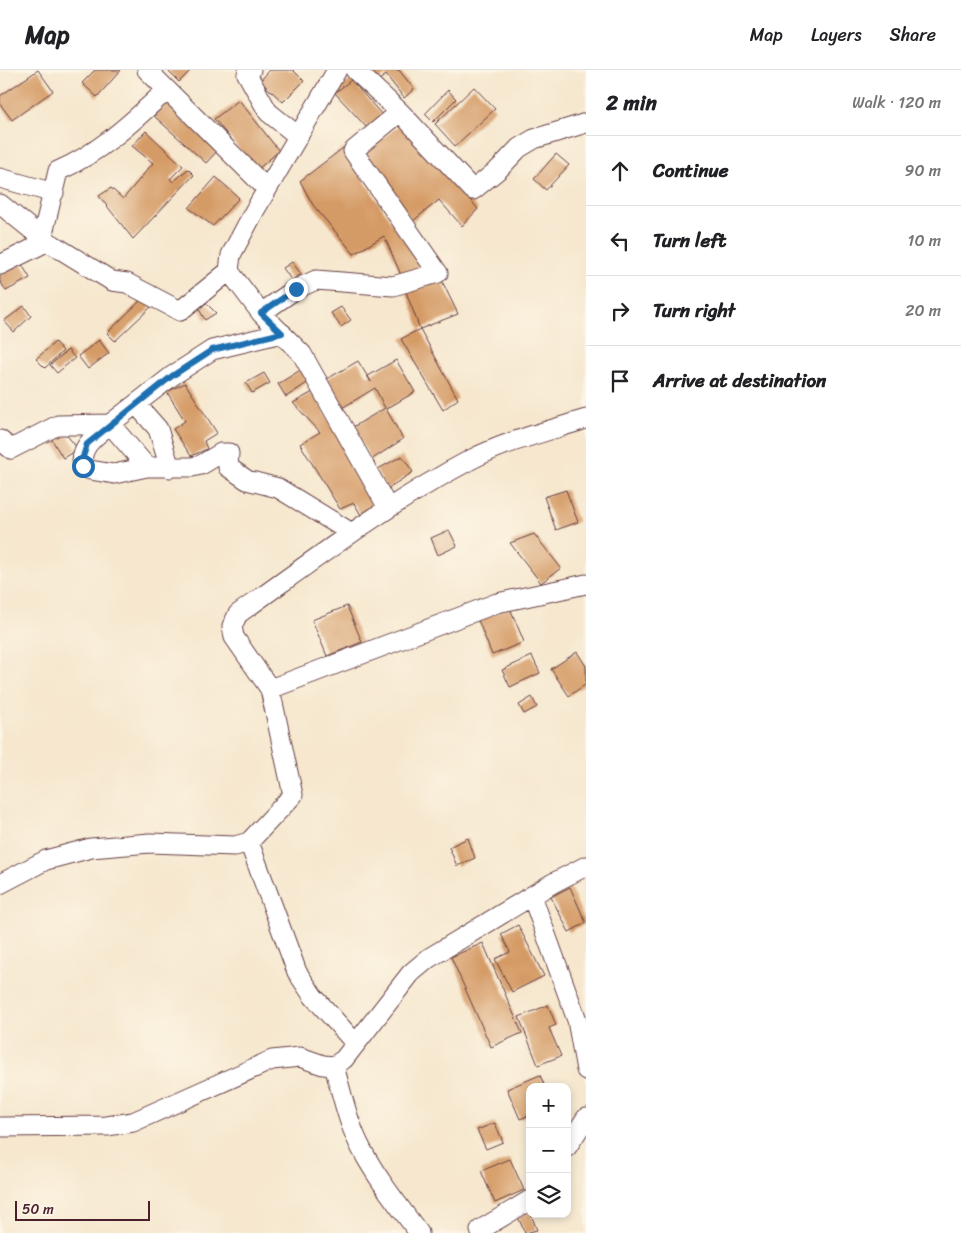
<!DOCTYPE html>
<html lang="en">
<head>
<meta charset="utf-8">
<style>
	body { margin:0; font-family:Sriracha,sans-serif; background:#f2f2f2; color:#202124 }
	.controls { position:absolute; right:15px; bottom:15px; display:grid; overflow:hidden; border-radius:10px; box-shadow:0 2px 8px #0003 }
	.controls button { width:45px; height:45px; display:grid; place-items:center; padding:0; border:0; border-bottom:1px solid #e0e0e0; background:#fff; color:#202124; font:25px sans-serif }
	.scale { position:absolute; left:15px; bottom:12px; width:135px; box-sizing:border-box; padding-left:5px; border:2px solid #4a1f2b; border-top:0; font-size:14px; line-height:18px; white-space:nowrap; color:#4a1f2b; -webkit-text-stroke:4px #fcf5e5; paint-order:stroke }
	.stop { position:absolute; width:15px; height:15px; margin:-11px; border:4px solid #1f6fb2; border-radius:50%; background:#fff }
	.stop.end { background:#1f6fb2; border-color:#fff; box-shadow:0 1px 5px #0008 }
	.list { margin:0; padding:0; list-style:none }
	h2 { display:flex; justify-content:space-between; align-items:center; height:65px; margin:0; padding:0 20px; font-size:21px }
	h2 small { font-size:16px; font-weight:400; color:#757577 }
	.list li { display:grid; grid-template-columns:32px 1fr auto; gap:15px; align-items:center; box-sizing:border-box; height:70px; padding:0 20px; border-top:1px solid #e0e0e0 }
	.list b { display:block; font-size:19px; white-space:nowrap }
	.list em { font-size:16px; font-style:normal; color:#757577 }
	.icon { flex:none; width:28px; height:28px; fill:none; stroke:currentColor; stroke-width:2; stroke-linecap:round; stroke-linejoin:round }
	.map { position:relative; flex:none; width:586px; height:1163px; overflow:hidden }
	header { display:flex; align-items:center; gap:30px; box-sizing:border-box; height:70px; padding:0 25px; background:#fff; border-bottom:1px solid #e0e0e0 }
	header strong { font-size:24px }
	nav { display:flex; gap:28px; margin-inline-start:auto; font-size:18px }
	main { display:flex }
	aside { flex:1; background:#fff }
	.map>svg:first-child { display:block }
	.building { fill:#d59b66 }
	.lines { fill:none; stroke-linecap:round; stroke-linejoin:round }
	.minor-casing { stroke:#643d43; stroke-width:21 }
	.minor { stroke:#fff; stroke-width:19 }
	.route { stroke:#1f6fb2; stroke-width:6 }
</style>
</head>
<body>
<header>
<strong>Map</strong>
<nav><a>Map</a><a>Layers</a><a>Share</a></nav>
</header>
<main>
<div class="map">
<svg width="586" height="1163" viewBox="0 0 586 1163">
	<rect width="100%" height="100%" fill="#fcf5e5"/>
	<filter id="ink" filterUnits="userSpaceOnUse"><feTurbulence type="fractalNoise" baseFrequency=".02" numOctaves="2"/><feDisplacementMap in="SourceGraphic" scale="10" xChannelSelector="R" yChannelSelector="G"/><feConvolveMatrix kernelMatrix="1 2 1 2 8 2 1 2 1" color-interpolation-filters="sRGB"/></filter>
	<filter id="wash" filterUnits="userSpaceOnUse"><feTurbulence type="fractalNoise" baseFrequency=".0096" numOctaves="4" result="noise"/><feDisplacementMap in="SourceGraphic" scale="20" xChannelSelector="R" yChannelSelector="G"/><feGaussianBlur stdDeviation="1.12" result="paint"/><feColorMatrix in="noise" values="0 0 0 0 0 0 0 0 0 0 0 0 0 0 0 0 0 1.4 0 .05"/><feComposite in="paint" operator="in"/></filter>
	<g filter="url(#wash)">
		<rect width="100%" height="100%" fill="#f6e7ce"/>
		<g id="blocks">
			<path class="building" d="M38,0l15,21 -41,29 -12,-16v-8z
				M95,0h26l-24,27 -15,-14z
				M171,0h20l-12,12 -10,-10z
				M270,0h23l11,11 -21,21 -23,-21z
				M366,0h33l15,19 -10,9 -18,-23 -11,8z
				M351,10l32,36 -15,13 -33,-36z
				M474,17l21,22 -40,37 -20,-22z
				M448,20l8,9 -23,23 -8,-8z
				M169,30l50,49 -13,14 -52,-47z
				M239,30l40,51 -22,19 -43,-51z
				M403,53l75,86 -16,17 -23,-26 -26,21 -53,-66z
				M146,61l37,35 -13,13 3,3 15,-13 6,6 -61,64 -34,-43 12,-8 12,11 30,-36 -21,-17z
				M343,78l51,78 31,41 -24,8 -17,-39 -30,18 -41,-49 -13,-24z
				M556,84l13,11 -23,25 -12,-11z
				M216,107l23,21 -26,28 -24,-18z
				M292,192l9,12 -9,7 -9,-13z
				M21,193l9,15 -24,13 -6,-10v-6z
				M441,209l17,35 -38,15 -14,-37z
				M144,227l8,9 -37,35 -8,-8z
				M206,233l10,10 -11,7 -6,-11z
				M24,236l7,10 -17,16 -10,-11z
				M341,237l10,13 -10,7 -10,-14z
				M420,259l38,70 -15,11 -42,-71z
				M99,270l10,13 -21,16 -10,-13z
				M55,272l8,9 -18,17 -9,-9z
				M68,280l7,8 -18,15 -7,-8z
				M396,290l19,32 -29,17 17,30 -32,21 -18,-33 32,-19 -10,-20 -33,20 -15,-29 31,-18 13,21 -3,-6z
				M302,299l8,12 -24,16 -8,-13z
				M264,303l6,10 -18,10 -6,-10z
				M185,313l32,50 -13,8 3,8 -16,7 -18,-27 12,-8 -18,-29z
				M313,322l68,115 -19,10 -8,-14 -14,6 -40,-65 20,-12 -27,-29z
				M61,358l17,21 -15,9 -14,-23z
				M402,386l11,16 -26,17 -11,-19z
				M566,420l12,32 -22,8 -12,-33z
				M449,460l8,16 -19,9 -7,-17z
				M534,464l27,34 -20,15 -31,-40z
				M347,536l15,36 -35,14 -15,-36z
				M510,538l14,34 -32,13 -14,-35z
				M577,582l9,14v18l-17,12 -18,-27z
				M532,586l8,17 -30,14 -8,-17z
				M532,627l5,10 -13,7 -5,-9z
				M468,768l7,20 -18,8 -8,-19z
				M570,817l16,36 -17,9 -18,-35z
				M518,855l26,51 -32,16 -17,-33 15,-7 -9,-18z
				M483,873l39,90 -31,14 -40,-90z
				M548,935l8,20 -7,3 12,28 -23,9 -19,-48z
				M540,1005l5,12h-15v28l-10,4 -13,-30z
				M495,1053l8,19 -17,7 -9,-19z
				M510,1089l14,31 -29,13 -14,-32z
				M530,1142l7,18 -12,3 -7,-16z"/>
		</g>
	</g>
	<g filter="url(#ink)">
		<use href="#blocks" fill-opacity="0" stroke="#643d43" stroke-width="1"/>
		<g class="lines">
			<defs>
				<path id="minor" d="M147,0l120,119
					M251,0l-4,4 21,38 30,24
					M337,0l-82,140 -24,45 -2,16 32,42 41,41 86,154
					M355,0l45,42
					M0,108l54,15
					M0,134l42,34 70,43 15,2 53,28 49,-40
					M42,168l16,-67c39,-17 70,-45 101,-74l10,-4
					M0,195l48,-24
					M261,243l35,-24 20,-9 77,6 45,-13 -85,-122 47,-39 73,78 26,-21 20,-21 15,-9 52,-16
					M136,334l22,25 12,39
					M0,370l11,9 47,-24 52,-1 62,-48 40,-26 70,-17
					M147,397l-37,-43c-13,11 -32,23 -27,42l7,4 24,4 33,-7h45l9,-2 20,-12h8l-1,14 19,13 31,8 72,44
					M270,619l227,-86 89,-19
					M249,772l48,130 16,24 42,47
					M0,814l46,-24 45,-12 59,-5 85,3 14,-4 44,-47 -23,-106 -36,-52 -2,-11 6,-12c76,-54 150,-111 234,-155 35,-18 76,-28 114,-40
					M532,826l45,124 9,50
					M334,996c8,28 14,58 28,84 16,30 37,56 57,83
					M0,1057l107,-1 26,-4 139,-62 28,-3 23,8 11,1 10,-7 67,-86 18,-15 124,-75 33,-17
					M567,1077l19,-29
					M481,1163l-1,-3 50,-30"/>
			</defs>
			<use href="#minor" class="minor-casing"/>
			<use href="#minor" class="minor"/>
		</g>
	</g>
	<g class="lines" filter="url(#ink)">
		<path class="route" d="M83,396l-1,-6 5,-16 85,-68 40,-26 70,-17 -21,-20 35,-24"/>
	</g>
</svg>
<div class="controls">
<button>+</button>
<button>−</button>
<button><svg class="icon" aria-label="layers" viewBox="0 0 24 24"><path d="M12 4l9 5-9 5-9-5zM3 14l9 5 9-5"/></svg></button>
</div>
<div class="scale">50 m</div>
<div class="stop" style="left:83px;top:396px"></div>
<div class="stop end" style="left:296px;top:219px"></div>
</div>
<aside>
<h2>2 min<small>Walk · 120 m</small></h2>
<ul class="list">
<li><svg class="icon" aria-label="ahead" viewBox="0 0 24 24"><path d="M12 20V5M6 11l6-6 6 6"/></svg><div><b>Continue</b></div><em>90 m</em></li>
<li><svg class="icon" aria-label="left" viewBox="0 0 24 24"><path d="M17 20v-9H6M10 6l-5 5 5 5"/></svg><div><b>Turn left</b></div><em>10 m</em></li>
<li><svg class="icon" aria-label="right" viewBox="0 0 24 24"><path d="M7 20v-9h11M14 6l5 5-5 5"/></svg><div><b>Turn right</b></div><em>20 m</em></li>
<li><svg class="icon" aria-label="arrive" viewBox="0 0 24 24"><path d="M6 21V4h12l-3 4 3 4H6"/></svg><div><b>Arrive at destination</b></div></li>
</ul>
</aside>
</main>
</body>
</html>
